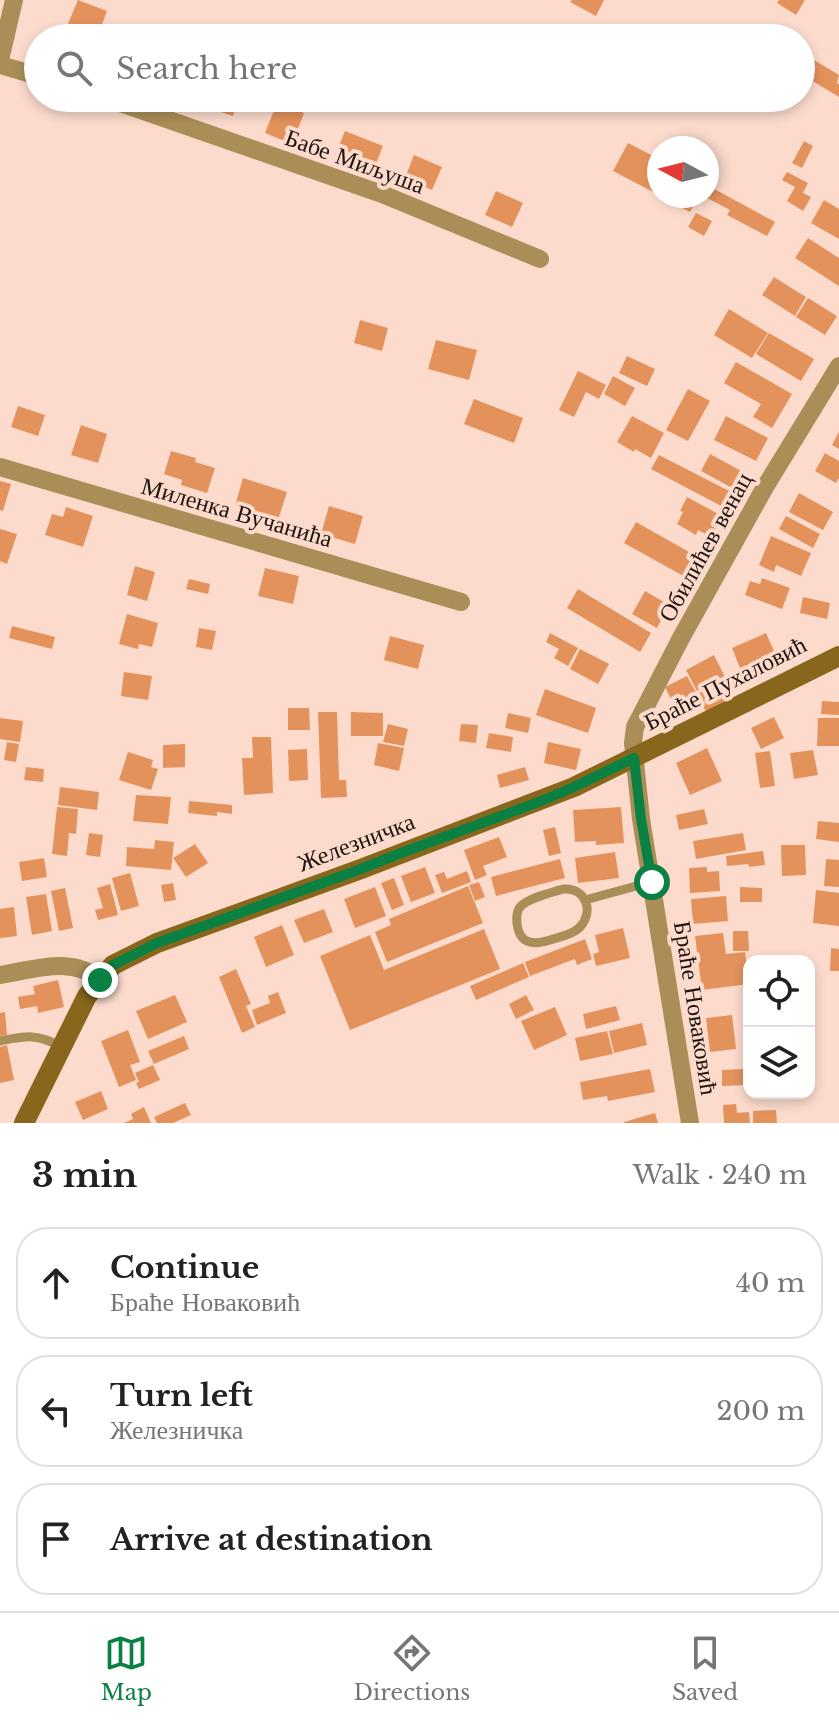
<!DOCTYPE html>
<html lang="en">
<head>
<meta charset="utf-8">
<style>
	body { margin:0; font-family:"Libre Baskerville",serif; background:#f6f6f6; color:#222 }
	.controls { position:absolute; right:24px; bottom:24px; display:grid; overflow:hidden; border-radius:16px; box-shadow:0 4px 12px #0003 }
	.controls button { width:72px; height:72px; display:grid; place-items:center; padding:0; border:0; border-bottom:2px solid #e0e0e0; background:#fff; color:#222; font:40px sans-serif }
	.compass { position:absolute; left:647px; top:136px; width:72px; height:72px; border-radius:50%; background:#fff; box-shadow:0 4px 12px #0003; rotate:277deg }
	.stop { position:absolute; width:24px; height:24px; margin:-18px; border:6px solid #0b8043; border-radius:50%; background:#fff }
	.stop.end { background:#0b8043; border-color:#fff; box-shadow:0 2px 8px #0008 }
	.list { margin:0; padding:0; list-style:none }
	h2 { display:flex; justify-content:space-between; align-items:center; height:104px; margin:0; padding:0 32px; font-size:34px }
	h2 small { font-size:26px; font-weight:400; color:#767676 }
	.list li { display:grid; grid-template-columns:52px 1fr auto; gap:24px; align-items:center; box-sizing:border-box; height:112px; margin:0 16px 16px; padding:0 16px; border:2px solid #e0e0e0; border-radius:32px }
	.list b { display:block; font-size:30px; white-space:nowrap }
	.list p { margin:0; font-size:26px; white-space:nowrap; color:#767676 }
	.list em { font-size:26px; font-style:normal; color:#767676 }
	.icon { flex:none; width:44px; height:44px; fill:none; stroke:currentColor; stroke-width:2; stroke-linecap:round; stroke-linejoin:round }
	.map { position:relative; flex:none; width:839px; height:1123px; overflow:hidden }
	.search { position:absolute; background:#fff; box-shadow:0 4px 12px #0003; left:24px; right:24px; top:24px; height:88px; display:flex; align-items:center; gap:20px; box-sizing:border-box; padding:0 28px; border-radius:44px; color:#767676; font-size:30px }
	.sheet { height:488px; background:#fff }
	nav { display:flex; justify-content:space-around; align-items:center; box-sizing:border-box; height:112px; border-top:2px solid #e0e0e0; background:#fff; font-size:22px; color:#767676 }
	nav a { display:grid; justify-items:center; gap:4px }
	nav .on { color:#0b8043 }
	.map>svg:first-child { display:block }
	.building { fill:#e4925c }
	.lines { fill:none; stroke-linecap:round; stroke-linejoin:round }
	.lane { stroke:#ab8e57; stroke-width:9 }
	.street { stroke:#ab8e57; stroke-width:18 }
	.secondary { stroke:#88661b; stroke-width:20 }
	.route { stroke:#0b8043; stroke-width:10 }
	.labels { text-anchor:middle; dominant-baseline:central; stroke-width:8; stroke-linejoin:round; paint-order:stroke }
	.street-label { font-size:24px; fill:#201510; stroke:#fcdbcd }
</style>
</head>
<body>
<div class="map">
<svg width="839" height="1123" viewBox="0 0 839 1123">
	<rect width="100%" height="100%" fill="#fcdbcd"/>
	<path class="building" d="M78,0l29,11 -10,27 -30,-12z
		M572,0h32l-8,16 -26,-14z
		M779,0h26l-9,15 -19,-12z
		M804,54l35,21 -2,8 2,1v13l-38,-23v-15z
		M201,98h38l-6,18 -34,-11z
		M277,103l27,10 -12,31 -27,-11z
		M345,131l38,15 -10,25 -38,-16z
		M804,141l9,5 -11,22 -10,-5z
		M628,143l31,16v36l-46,-24z
		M414,155l28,12 -10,23 -27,-12z
		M787,172l21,11 -5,10 8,4 -8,14 -16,-10 8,-14 -13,-7z
		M707,185l68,37 -8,14 -40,-21 3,-5 -23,-12z
		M496,191l27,12 -11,24 -27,-12z
		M660,196h39l-9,16z
		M824,200l15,9v30l-28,-16z
		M696,213l16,8 -8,15 -16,-9z
		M808,238l31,20v28l-44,-28z
		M774,277l32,20 -11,19 -33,-21z
		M808,298l29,18 -12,19 -29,-18z
		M729,309l39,24 -16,25 -38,-23z
		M360,320l28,8 -6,23 -28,-8z
		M769,333l45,26 -13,22 -45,-27z
		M436,340l41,10 -8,30 -41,-11z
		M627,356l28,13 -8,17 -28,-13z
		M736,362l56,32 -20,34 -19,-11 8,-13 -37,-21z
		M578,371l28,14 -7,14 -13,-7 -12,25 -15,-7z
		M613,376l22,12 -10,18 -21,-12z
		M688,389l22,12 -22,40 -22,-11z
		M474,399l49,19 -9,25 -50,-19z
		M18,406l27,9 -7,21 -27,-9z
		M632,416l32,17 -13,25 -16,-9 -1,3 -17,-10z
		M726,416l42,22 -12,23 -42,-21z
		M81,425l26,9 -9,29 -27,-8z
		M839,432v17l-7,-4z
		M171,451l25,7 -1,4 20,6 -8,25 -26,-8 1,-5 -18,-6z
		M825,453l14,8v17l-3,5 -21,-12z
		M710,454l35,19 -9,17 -35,-19z
		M659,455l74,38 -8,15 -74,-39z
		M243,478l44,14 -9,28 -43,-14z
		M0,481l11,3 -8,27 -3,-1z
		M799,493l34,19 -10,18 -34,-18z
		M687,497l35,19 -11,21 -13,-7 -2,5 -19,-11 6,-12 -3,-1z
		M329,506l34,10 -8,28 -34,-10z
		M66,507l27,9 -10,31 -38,-12 7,-21 11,3z
		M786,516l34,18 -7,14 -34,-19z
		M636,522l62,35 -11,21 -63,-35z
		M0,529l17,5 -10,30 -7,-3z
		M771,536l40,17 -10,23 -25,-11 -2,7 -15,-7z
		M135,566l20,6 -8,29 -20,-6z
		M265,568l34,8 -6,28 -35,-8z
		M762,578l28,10 -8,21 -37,-14 5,-14 10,3z
		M189,579l21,5 -2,10 -22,-5z
		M578,589l73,44 -11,19 -73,-44z
		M645,591l24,14 -12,23 -25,-14z
		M803,597l27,6 -3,16 -27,-6z
		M127,614l31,9 -6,24 -13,-3 -1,5 -19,-5z
		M12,626l43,11 -3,12 -43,-11z
		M199,628l17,3 -4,19 -16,-3z
		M550,633l28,15 -10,18 -14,-8 5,-9 -13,-7z
		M766,633l11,25 -35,15 -10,-25z
		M390,636l34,9 -6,24 -34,-9z
		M580,649l29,15 -11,20 -28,-15z
		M714,655l11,22 -28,14 -11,-21z
		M124,672l28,4 -4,24 -27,-4z
		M687,676l10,18 28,-13 8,17 -27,14 -6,-13 -23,12 -12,-24z
		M545,689l51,19 -8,25 -52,-18z
		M822,701l17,1v13l-18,-1z
		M288,708h21l1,22h-22z
		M318,712h19l2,68h7l1,17 -26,1z
		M351,712l32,1v23h-32z
		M508,713l23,5 -3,15 -23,-5z
		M774,717l10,21 -23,11 -10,-21z
		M0,718l23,3 -3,21 -20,-3z
		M818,718h21v28h-22z
		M388,724l20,5 -4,17 -21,-4z
		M461,724l17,1 -2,18 -17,-2z
		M489,733l24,4 -2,15 -25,-4z
		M252,737h19l2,56 -29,2 -2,-37h11z
		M7,742l12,2 -3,18 -12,-2z
		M548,742l33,7 -5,21 -32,-7z
		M378,743l26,5 -5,23 -25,-6z
		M185,744v23l-22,1v-23z
		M707,748l15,33 -32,14 -14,-32z
		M307,749l1,31 -19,1 -1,-31z
		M813,750l5,25 -24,4 -4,-26z
		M770,751l5,35 -15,2 -5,-35z
		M128,752l25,8 -2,7 7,2 -7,21 -32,-10z
		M26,767l18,2 -1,13 -19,-2z
		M525,767l4,13 -29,8 -3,-13z
		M60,787l39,5 -2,18 -39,-5z
		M136,795l35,2 -3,27 -35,-3z
		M189,801l43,4v9l-15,-2v4l-29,-3z
		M57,807l21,2 -2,25 -7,-1 -2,23 -15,-2z
		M621,807l3,36 -28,2v-4l-21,1 -2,-32z
		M704,809l4,15 -29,6 -3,-15z
		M818,821l21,2v19l-23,-3z
		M555,827l6,26 -12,3 -6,-26z
		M89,833l14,2 -3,22 -14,-2z
		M743,833l3,17 -50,9 -3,-18z
		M499,837l8,20 -24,9 4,9 -12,5 -11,-30z
		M155,840l19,2 -3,28 -45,-4 1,-19 27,2z
		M195,844l13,19 -22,14 -13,-19z
		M781,845h24l1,30 -24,1z
		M763,851l2,14 -16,2 -1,-3 -21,2 -1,-10z
		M615,852l4,26 -41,5 -3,-25z
		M44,858l3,19 -25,4 -3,-19z
		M560,859l5,19 -69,18 -5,-19z
		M826,859l13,1v27l-15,-1z
		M425,867l10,26 -24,9 -10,-26z
		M707,867v5l12,-1 1,20 -30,2 -1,-25z
		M467,871l4,11 -29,11 -7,-18 9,-3 3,7z
		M130,873l9,33 -18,5 -9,-33z
		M394,878l10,27 -12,5 -11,-27z
		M479,882l6,15 -10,4 -6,-16z
		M173,883l3,17 -12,2 -3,-17z
		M110,884l8,31 -20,5 -3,-10 8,-2 -6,-20z
		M468,886l15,37 -96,39 -12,-30 16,-7 -2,-6z
		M375,887l11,29 -31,12 -11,-29z
		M740,887l22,1v14h-22z
		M65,888l8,40 -14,3 -8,-40z
		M816,890l23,3v33l-26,-3z
		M46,894l6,37 -20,4 -6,-38z
		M726,896l2,25 -35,3 -2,-25z
		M14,907l3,29 -17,2v-29z
		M324,909l9,23 -29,11 -10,-23z
		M282,925l12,30 -28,12 -12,-30z
		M623,928l7,30 -34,8 -3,-12 6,-2 -4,-17z
		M484,929l16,40 -150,61 -30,-74 50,-21 14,35z
		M733,931h15l1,20h-16z
		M723,933l3,21 19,-2 4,32 -47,6 -7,-54z
		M585,939l7,20 -15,6 -2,-6 -45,17 -5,-14z
		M831,948l8,1v22h-9z
		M523,963l6,14 -53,23 -6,-14z
		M236,969l15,35 -5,2 9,21 -13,6 -23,-56z
		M58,980l6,27 -26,6 -1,-7 -17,3 -2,-12 17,-3 -2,-8z
		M278,992l8,21 -29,12 -5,-15 18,-7 -2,-7z
		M175,995l12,27 -39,17 -12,-28z
		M526,995l8,15 -18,9 -7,-15z
		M616,1006l4,14 -34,9 -3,-15z
		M555,1007l12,28 -33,15 -13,-29z
		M5,1012l2,23 -7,1v-23z
		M732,1015l4,34 -26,3 -4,-34z
		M642,1023l5,22 -33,8 -5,-22z
		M128,1030l12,32 -10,3 6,15 -17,7 -18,-46z
		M607,1031l6,23 -33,7 -5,-23z
		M184,1036l5,13 -35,15 -6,-13z
		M7,1045l7,35 -14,3v-36z
		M744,1062h5v23l-27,1v-16l22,-1z
		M153,1065l7,15 -21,9 -3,-6 3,-1 -4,-9z
		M650,1069l5,23 -47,9 -1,-5 -24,4 -3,-18z
		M101,1091l7,18 -25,11 -8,-18z
		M185,1103l6,12 -18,8h-16l-3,-6z
		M736,1104l1,9 12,-1 1,11h-26l-1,-18z
		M144,1107l7,16h-27l9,-4 -2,-5z
		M776,1110l1,13h-24v-12z
		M655,1113l3,10h-34v-1z"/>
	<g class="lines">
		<path class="lane" d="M563,889c23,-2 32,23 16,39 -7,7 -20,9 -29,12 -8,2 -17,5 -25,0 -9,-6 -11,-27 -4,-34 10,-9 30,-13 42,-17z
			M585,900l66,-18
			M0,1041c25,-5 38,-8 61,6"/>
		<path class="street" d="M0,60l14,-60
			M0,65l38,11
			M106,98l276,96 158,65
			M0,467l461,135
			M0,975c33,-5 72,-20 100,5
			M690,1123l-49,-304 -8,-76 2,-16 46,-89 84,-151 74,-121"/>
		<path class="secondary" d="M24,1123l63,-127 26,-31 44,-22 204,-74 213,-82 265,-131"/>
	</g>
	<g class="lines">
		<path class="route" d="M100,980l13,-15 44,-22 204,-74 40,-16 143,-53 30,-13 60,-29 7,61 11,63"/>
	</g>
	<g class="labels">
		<g class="street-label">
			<text transform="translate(355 161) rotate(20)">Бабе Миљуша</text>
			<text transform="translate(237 512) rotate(16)">Миленка Вучанића</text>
			<text transform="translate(705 547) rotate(-61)">Обилићев венац</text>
			<text transform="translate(725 683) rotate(-27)">Браће Пухаловић</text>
			<text transform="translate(356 842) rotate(-21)">Железничка</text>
			<text transform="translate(696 1008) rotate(81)">Браће Новаковић</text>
		</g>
	</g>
</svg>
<div class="controls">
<button><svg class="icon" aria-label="locate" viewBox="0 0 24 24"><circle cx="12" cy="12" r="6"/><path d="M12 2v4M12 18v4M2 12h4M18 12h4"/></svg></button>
<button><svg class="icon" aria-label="layers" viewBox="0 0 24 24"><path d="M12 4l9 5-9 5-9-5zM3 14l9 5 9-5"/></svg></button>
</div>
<svg class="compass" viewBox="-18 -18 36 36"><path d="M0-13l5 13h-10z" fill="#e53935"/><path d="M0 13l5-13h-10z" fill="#767676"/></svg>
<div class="stop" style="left:652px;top:882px"></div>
<div class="stop end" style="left:100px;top:980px"></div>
<div class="search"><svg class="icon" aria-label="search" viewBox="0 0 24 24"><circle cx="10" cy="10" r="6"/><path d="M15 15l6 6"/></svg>Search here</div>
</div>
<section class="sheet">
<h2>3 min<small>Walk · 240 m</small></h2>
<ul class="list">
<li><svg class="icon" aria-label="ahead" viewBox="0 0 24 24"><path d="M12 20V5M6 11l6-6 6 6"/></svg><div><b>Continue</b><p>Браће Новаковић</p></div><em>40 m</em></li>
<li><svg class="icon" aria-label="left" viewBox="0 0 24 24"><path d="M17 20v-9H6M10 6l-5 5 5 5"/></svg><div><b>Turn left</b><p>Железничка</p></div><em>200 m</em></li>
<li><svg class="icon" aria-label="arrive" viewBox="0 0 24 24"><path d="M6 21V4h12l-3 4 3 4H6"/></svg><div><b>Arrive at destination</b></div></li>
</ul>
</section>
<nav>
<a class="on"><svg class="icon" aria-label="map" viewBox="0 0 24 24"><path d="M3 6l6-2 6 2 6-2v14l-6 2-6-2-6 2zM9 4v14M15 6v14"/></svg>Map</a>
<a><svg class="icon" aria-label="directions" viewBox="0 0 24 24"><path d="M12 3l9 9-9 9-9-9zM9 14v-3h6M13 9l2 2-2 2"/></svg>Directions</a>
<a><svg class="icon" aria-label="saved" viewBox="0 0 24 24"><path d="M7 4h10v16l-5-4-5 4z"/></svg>Saved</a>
</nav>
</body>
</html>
